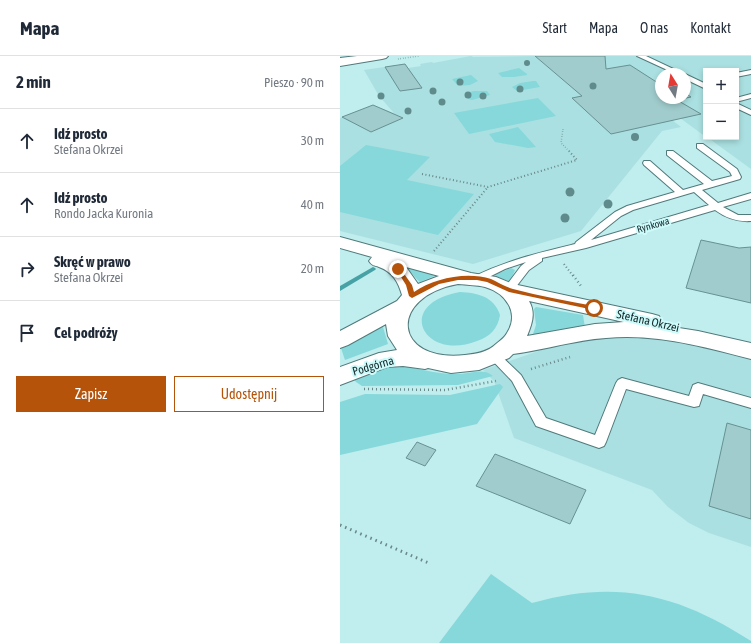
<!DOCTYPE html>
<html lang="pl">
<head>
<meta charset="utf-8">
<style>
	body { margin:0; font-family:"Asap Condensed",sans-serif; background:#f6f6f7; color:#1f2937 }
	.controls { position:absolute; right:12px; top:12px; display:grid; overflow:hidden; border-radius:0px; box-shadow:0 2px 6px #0003 }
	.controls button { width:36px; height:36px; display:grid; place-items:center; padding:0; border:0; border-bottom:1px solid #e0e1e3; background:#fff; color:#1f2937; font:20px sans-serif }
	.compass { position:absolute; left:315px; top:12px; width:36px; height:36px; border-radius:50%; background:#fff; box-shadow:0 2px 6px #0003; rotate:349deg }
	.stop { position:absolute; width:12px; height:12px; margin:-9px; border:3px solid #b45309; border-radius:50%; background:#fff }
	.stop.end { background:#b45309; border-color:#fff; box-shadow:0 1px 4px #0008 }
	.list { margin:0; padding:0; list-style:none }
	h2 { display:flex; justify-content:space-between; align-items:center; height:52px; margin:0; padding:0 16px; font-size:17px }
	h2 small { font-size:13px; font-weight:400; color:#747a83 }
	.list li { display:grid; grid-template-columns:26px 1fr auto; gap:12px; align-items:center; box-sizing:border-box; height:64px; padding:0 16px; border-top:1px solid #e0e1e3 }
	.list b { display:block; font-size:15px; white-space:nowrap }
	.list p { margin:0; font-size:13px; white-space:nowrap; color:#747a83 }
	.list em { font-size:13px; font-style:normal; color:#747a83 }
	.actions { display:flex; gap:8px; padding:12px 16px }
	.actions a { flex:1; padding:9px 0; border:1px solid #b45309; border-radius:0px; text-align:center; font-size:14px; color:#b45309 }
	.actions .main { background:#b45309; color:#fff }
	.icon { flex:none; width:22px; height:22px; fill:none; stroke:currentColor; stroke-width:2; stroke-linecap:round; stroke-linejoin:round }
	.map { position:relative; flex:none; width:411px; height:587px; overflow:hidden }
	header { display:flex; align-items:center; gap:24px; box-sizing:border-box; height:56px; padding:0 20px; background:#fff; border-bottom:1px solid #e0e1e3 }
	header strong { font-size:19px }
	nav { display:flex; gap:22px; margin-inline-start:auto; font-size:14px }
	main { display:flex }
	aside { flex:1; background:#fff }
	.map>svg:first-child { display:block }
	.built { fill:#aae0e1; fill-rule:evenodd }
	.green { fill:#86d8da }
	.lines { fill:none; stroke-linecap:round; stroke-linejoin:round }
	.stream { fill:#46a2a4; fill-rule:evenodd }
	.building { fill:#a0cccd; stroke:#679192 }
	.lane-casing { stroke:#507a7b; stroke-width:2 }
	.street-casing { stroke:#507a7b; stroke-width:2 }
	.secondary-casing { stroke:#507a7b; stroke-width:2 }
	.path-far3 { stroke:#698889; stroke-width:1.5; stroke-dasharray:0.5 2; stroke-linecap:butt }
	.path-far2 { stroke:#698889; stroke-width:2; stroke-dasharray:1 2.5; stroke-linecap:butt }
	.path-far1 { stroke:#698889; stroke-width:2.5; stroke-dasharray:1 3; stroke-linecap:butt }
	.path { stroke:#698889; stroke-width:3; stroke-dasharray:1.5 4; stroke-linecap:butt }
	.lane { fill:#fff; fill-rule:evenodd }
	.street { fill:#fff; fill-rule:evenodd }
	.secondary { fill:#fff; fill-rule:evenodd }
	.tree { fill:#5f8b8c }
	.route { fill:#b45309 }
	.labels { text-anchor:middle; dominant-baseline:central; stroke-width:4; stroke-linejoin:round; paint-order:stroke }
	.far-street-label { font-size:10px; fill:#18292a; stroke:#cdfbfb }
	.street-label { font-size:12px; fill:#18292a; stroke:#cdfbfb }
</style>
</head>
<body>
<header>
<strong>Mapa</strong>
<nav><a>Start</a><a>Mapa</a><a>O nas</a><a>Kontakt</a></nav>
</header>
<main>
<aside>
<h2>2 min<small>Pieszo · 90 m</small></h2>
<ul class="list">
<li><svg class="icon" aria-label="ahead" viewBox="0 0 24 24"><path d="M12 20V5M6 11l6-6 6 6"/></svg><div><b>Idź prosto</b><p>Stefana Okrzei</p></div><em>30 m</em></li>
<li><svg class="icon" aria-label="ahead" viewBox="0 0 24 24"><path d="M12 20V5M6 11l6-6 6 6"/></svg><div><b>Idź prosto</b><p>Rondo Jacka Kuronia</p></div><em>40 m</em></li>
<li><svg class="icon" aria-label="right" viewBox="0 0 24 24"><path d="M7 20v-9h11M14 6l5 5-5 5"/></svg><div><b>Skręć w prawo</b><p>Stefana Okrzei</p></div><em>20 m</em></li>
<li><svg class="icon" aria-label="arrive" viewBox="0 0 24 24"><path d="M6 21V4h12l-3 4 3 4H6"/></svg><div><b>Cel podróży</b></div></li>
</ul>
<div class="actions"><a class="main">Zapisz</a><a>Udostępnij</a></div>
</aside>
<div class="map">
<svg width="411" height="587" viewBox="0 0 411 587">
	<rect width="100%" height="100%" fill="#c0edee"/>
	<path class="built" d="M131,0l2,1 62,-1 21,18 23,-4 20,-14h152v113l-44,-32h29v-66h-30v66l-82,-60 -5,2 62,48 -19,4 -81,100 -108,33 -133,-33v-113l33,-13 21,8 -15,-17 -15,-26 41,-6 3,4 13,-2 -1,-2 12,-2 1,1zM321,18h24v24h-24z
		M285,279l31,3 37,7 58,15v187l-42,-14 -20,-10 -21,-16 -16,-17 -138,-52 -20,-57 -11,-11 73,-25 28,-7z"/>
	<path class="green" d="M179,12l8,6v1l-13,2h-12l-4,-4z
		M131,19l7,6 -8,4 -12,1 -6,-7z
		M193,25h3l4,6 -23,4 -5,-4 8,-4z
		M134,35h13l3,4 -18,5 -4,-1 -3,-6z
		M198,42l18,18 -87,18 -15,-21z
		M178,71l18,20 -8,1 -33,-6 -6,-8z
		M26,89l64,12 -23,23 67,14 -36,41 -98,-23v-46z
		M69,208l29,8 -1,3 -17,7c-3,-2 -9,-10 -14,-14z
		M171,212l4,2 -5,12 -16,-7z
		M120,236c17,1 34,4 40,23 -2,13 -10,22 -23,26 -53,21 -84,-37 -17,-49z
		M196,251l47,8 2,13 -53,9 4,-12 -2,-16z
		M40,271h3l5,17 -43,16 -4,-12z
		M58,309c17,3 43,10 59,9 12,0 27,-7 36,2l-35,9 -96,1 -6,-4 -4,-5 19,-8z
		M160,328l3,3 -26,37 -137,31v-53l25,-8 85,1z
		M151,518l41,29c85,-24 146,-9 219,38v2h-312z"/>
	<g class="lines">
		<path class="stream" d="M33,211l2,1 1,1 -1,1 -35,21v-5z"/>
	</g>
	<path class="building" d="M195,0h70l1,13 24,-4 28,18h3v15h24v-5l6,4 -14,3 24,14 -90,20 -39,-36 10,-2z
		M65,8l17,24 -22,3 -15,-24z
		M33,49l30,13 -32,14 -29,-15z
		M361,184l38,8 12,-1v56l-65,-15z
		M387,367l24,7v89l-42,-13z
		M77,386l19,8 -11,16 -19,-8z
		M155,398l91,36 -16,34 -94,-38z"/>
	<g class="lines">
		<defs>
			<path id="lane" d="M297,0h9l38,18h-8z
				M411,14v4l-15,3v-4z
				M345,18l21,10v5l-21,-10z
				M411,38v4l-15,4v-4z
				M396,47l15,7v5l-15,-7z
				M357,88h6l34,25 4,8 -1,2 -38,11 16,13 33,-10v6l-28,8 15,8h13v6c-14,1 -25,-3 -36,-11l-129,38 -44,10v3l-13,9 -17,22h-8l-1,-2 18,-24 5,-4 -21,7 -24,12 -4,1 -5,-3 1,-2c35,-17 65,-24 102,-33l1,-2 39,-30 12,-6 48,-14 -31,-27 -1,-2 1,-2h6l33,29 21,-6 -37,-29v-4h6l39,30 20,-5 -2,-4 -33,-24zM354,136l15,13 -118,35 30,-24 12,-6z
				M154,296l4,1 23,22 25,43 49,17 21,-52 2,-3 4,-2 67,18 4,-11 5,-2 53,15v10l-48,-14 -4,12 -5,1 -68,-18 -20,53 -2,4 -5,2 -63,-22 -24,-45 -24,-25 2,-3z"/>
			<path id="street" d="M17,0h31l-2,2 -4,1 -42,7v-8z"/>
			<path id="secondary" d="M0,181l131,36 25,4 17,7 139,30 7,2 3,5 -2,4 38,6 53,12v16c-46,-12 -96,-26 -145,-21 -31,2 -62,12 -93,16l-4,4 -30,12 -28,3 -23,-5 -3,1 -22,-3 -16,1 -47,18v-18l39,-14 18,-3 -9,-14 -2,-12 -38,21 -8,3v-17l57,-30 5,-6c-4,-13 -9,-23 -23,-28 -5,-2 -7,-1 -10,-6l3,-4 -32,-9zM66,211l33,9 -21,8zM118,228c9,1 19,1 27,3 21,6 35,26 22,46 -2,4 -7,8 -11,11 -8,8 -20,10 -31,11 -72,8 -78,-58 -7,-71zM189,245l95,21 -29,2 -68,12c5,-12 9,-23 2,-35z"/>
		</defs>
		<use href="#lane" class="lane-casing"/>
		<use href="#street" class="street-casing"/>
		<use href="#secondary" class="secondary-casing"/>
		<path class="path-far3" d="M58,3l21,-3
			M223,73l-2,14 9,9"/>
		<path class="path-far2" d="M82,118l66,13 89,-27 -8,-9
			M94,195l54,-64
			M224,208l9,12"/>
		<path class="path-far1" d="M233,219l8,11
			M191,313l39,-12
			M24,333l81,1 51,-9"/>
		<path class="path" d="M0,469l91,39"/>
		<use href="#lane" class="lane"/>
		<use href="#street" class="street"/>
		<use href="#secondary" class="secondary"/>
	</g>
	<g class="tree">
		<circle cx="187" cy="7" r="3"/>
		<circle cx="120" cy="26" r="3.5"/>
		<circle cx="253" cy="30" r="3.5"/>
		<circle cx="180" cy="33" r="3.5"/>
		<circle cx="93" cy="35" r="3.5"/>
		<circle cx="128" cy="39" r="3.5"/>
		<circle cx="41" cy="40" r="3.5"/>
		<circle cx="143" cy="40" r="3.5"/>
		<circle cx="102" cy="46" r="3.5"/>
		<circle cx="68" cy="55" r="3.5"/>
		<circle cx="295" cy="81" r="4"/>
		<circle cx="230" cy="136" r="4.5"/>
		<circle cx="268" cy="148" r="4.5"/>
		<circle cx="225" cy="162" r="4.5"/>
	</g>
	<path class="route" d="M57,212h3l12,17 2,7c20,-14 53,-21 77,-13 7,3 14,8 22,10 27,7 54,12 81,17l3,2 -3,2 -85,-18 -22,-10 -10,-2h-19l-19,4 -27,14 -3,-2 -3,-11 -10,-16z"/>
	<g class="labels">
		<g class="far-street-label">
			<text transform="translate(313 169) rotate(-16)">Rynkowa</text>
		</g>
		<g class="street-label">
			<text transform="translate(308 265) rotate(13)">Stefana Okrzei</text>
			<text transform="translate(33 310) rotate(-16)">Podgórna</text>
		</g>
	</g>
</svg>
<div class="controls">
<button>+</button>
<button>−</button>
</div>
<svg class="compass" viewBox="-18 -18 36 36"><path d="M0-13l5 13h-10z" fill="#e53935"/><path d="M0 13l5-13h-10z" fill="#747a83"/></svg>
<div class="stop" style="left:254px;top:252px"></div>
<div class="stop end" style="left:58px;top:213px"></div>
</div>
</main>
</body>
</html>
